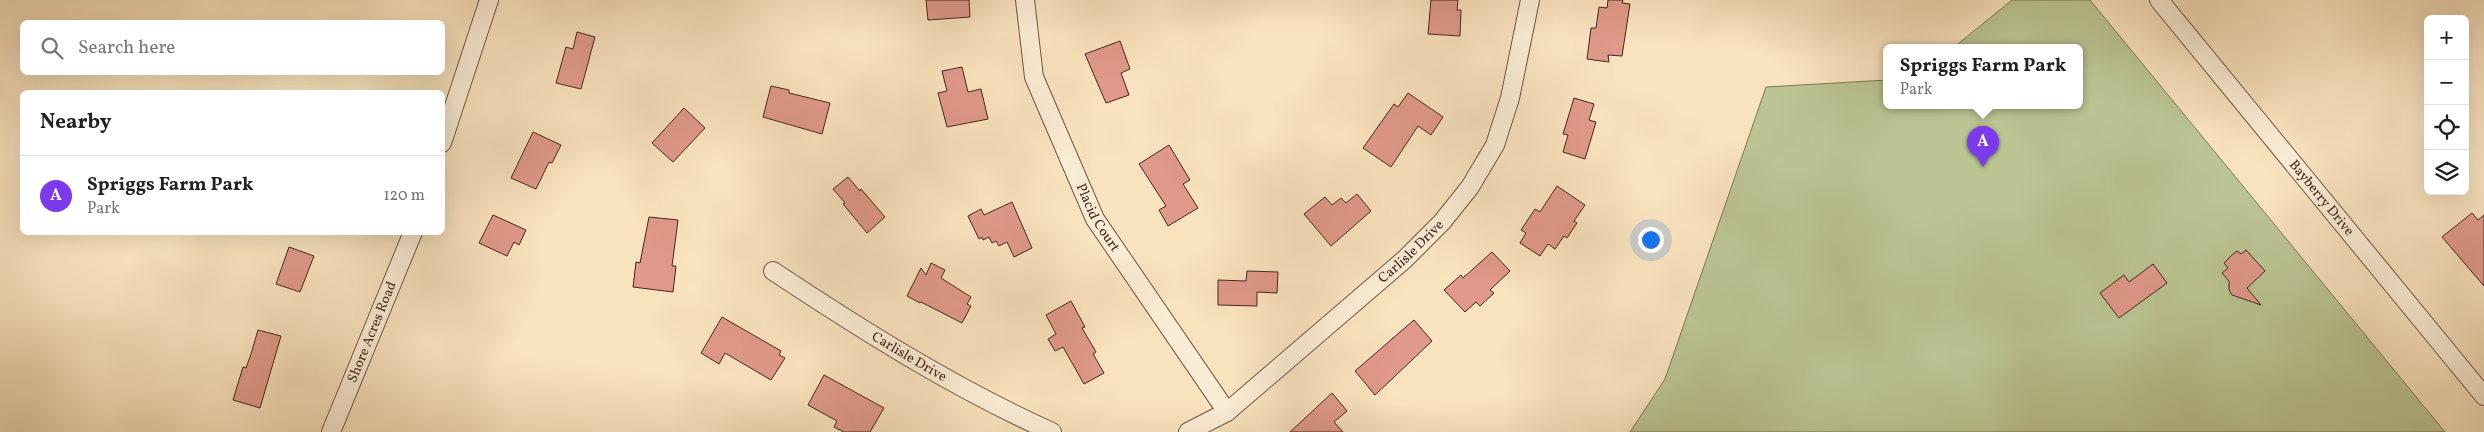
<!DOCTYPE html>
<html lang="en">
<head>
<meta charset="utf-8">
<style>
	body { margin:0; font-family:Vollkorn,serif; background:#f6f6f6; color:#202124 }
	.controls { position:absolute; right:15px; top:15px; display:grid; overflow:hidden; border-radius:8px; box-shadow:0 5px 20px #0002 }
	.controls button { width:45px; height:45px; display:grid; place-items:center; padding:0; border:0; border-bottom:1px solid #e0e0e0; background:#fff; color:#202124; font:25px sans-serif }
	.you { position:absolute; left:1650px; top:239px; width:18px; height:18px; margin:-12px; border:4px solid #fff; border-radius:50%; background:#1a73e8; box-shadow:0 0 0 8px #1a73e833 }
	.badge { display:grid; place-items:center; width:32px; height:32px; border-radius:50%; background:#7c3aed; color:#fff; font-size:16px; font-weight:700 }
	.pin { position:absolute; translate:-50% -41px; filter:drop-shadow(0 1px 2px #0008) }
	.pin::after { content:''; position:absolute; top:26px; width:18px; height:15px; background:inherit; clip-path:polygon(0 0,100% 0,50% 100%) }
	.popup { position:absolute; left:1883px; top:44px; width:200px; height:65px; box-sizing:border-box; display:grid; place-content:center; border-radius:8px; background:#fff; filter:drop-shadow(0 1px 4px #0005); font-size:16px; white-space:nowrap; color:#757577 }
	.popup b { font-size:19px; color:#202124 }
	.popup::after { content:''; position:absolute; left:50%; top:100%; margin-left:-10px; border:10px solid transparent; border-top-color:#fff }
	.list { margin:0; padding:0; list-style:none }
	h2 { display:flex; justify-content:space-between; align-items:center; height:65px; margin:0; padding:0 20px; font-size:21px }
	h2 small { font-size:16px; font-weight:400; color:#757577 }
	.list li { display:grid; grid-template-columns:32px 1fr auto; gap:15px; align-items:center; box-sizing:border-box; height:80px; padding:0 20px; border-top:1px solid #e0e0e0 }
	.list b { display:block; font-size:19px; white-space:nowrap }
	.list p { margin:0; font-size:16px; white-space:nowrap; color:#757577 }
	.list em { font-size:16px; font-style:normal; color:#757577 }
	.icon { flex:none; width:28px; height:28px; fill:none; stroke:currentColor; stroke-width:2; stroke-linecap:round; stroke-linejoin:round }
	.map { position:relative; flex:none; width:2484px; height:432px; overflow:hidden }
	.search { position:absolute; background:#fff; box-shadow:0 5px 20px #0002; left:20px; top:20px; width:425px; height:55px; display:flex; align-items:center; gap:12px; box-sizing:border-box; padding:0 18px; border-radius:8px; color:#757577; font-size:19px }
	.panel { position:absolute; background:#fff; box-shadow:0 5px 20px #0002; left:20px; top:90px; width:425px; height:145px; border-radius:8px }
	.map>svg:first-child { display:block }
	.green { fill:#bbc493; stroke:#7e7658 }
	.building { fill:#e0998a; stroke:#42271e }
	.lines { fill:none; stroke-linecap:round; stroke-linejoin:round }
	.street-casing { stroke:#705646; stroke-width:20 }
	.street { stroke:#fbecd5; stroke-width:18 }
	.labels { text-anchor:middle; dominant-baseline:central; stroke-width:5; stroke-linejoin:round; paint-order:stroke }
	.street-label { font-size:14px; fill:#42271e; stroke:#fbecd5 }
</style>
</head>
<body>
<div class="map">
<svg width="2484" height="432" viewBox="0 0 2484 432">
	<rect width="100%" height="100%" fill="#f9e2be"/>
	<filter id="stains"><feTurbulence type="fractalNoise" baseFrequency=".004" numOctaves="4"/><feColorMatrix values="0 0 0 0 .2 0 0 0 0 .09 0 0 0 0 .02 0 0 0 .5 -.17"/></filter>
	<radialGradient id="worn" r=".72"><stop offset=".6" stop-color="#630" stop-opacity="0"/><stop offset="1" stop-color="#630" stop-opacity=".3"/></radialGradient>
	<path class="green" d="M2012,0h78l355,432h-815l35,-53 101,-292 121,-7v26h192v-58h-126z"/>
	<path class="building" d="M926,0h43l1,17 -42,3z
		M1431,0h27l-1,10h4l-1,26 -32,-2z
		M1608,0h15l-1,3 8,1 -8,52 -14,-1 1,7 -22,-3 4,-31h5l3,-21 8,1z
		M577,32l18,5 -14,52 -25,-6 10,-36 7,2z
		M1120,41l10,28 -9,4 8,22 -23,8 -21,-49z
		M962,67l6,25 13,-3 7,30 -41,8 -9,-34 9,-2 -5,-20z
		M771,86l18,4v3l41,10 -8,31 -59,-17z
		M1408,93l35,24 -12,18 -13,-9 -27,41 -28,-19 31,-44 4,3z
		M1574,98l20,6 -5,16 7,2 -11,37 -22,-7 5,-17 -5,-1z
		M684,108l21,20 -32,34 -21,-19z
		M533,132l28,13 -9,18 -3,-1 -13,27 -25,-11z
		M1169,145l21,35 -7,4 15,24 -30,18 -9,-16 7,-4 -27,-42z
		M848,177l12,14 1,-2 24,28 -18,16 -24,-29 2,-1 -12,-14z
		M1557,186l28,19 -11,16 3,2 -10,15 -3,-2 -9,13 -7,-5 -8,12 -20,-13 6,-10 -5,-3 14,-21 5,3z
		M1357,194l14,17 -40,35 -27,-32 21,-17 7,8 9,-7 5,5z
		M1012,202l20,46 -18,9 -7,-15 -8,4 -3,-5 -4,2 -3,-6 -6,3 -1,-3 -3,2 -11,-23 13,-7 3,6z
		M2472,213l6,7 6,-5v71l-42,-49z
		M493,215l33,15 -7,15 -5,-3 -7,14 -28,-13z
		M649,217l29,3 -6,46h4l-3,26 -40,-5 3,-25 4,1z
		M289,247l25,9 -14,36 -24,-8z
		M2246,250l19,21 -18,17 14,17 -29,-10 -3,-5v-9l-7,-8 6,-5 -4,-5 8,-8 5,-4 4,3z
		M1492,252l18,19 -20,19 4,3 -14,13 -4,-4 -11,10 -21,-22 17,-15 2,3z
		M931,263l14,7 -4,8 30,19 -4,7 4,2 -9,17 -41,-21 -1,1 -13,-7 14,-28 5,7z
		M2153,264l14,19 -48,35 -19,-25 24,-18 5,7z
		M1247,271l31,1 -1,21 -20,-1v14l-39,-1v-25l28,1z
		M1071,301l14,26 -3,1 14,24 -3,2 11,19 -20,11 -21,-37 -8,4 -7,-12 8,-5 -10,-19z
		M722,317l59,34 -2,4 6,3 -14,22 -46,-27 -6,11 -18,-11z
		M1414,320l18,21 -57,54 -20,-24z
		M258,330l23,6 -21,72 -27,-8 10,-33 3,1 5,-14z
		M824,375l60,33 -14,24h-26l-10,-5 3,-6 -29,-16z
		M1332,393l15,18 -13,11 9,10h-53z"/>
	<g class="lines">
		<defs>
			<g id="street">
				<path id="s1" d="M1025,0l9,77 61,142 132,193"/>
				<path id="s2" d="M2159,0l325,396"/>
				<path d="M442,143l47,-143"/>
				<path id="s3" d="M773,271c89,59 181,117 279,161"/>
				<path id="s4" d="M331,432l82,-200"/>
				<path id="s5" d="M1188,432l39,-20 177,-152 38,-38 28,-35 25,-42 15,-47 20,-98"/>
			</g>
		</defs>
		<use href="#street" class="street-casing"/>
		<use href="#street" class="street"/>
	</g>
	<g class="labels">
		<g class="street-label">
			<text stroke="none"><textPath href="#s2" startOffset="256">Bayberry Drive</textPath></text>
			<text stroke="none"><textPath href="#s1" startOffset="232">Placid Court</textPath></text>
			<text stroke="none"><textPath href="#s5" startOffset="288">Carlisle Drive</textPath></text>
			<text stroke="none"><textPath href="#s4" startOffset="108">Shore Acres Road</textPath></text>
			<text stroke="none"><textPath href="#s3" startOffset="161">Carlisle Drive</textPath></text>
		</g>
	</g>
	<rect width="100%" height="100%" filter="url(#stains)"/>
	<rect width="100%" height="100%" fill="url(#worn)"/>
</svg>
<div class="controls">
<button>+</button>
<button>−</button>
<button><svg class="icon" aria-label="locate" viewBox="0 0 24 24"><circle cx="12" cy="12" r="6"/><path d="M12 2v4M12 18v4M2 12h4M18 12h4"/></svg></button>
<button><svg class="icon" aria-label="layers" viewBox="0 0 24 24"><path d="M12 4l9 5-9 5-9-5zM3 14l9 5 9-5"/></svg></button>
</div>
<div class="you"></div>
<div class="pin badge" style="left:1983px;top:167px">A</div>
<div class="popup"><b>Spriggs Farm Park</b>Park</div>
<div class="search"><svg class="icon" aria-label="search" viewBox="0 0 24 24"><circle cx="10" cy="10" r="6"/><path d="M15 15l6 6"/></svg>Search here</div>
<section class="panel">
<h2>Nearby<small></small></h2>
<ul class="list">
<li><span class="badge">A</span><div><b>Spriggs Farm Park</b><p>Park</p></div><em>120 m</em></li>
</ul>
</section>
</div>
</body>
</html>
